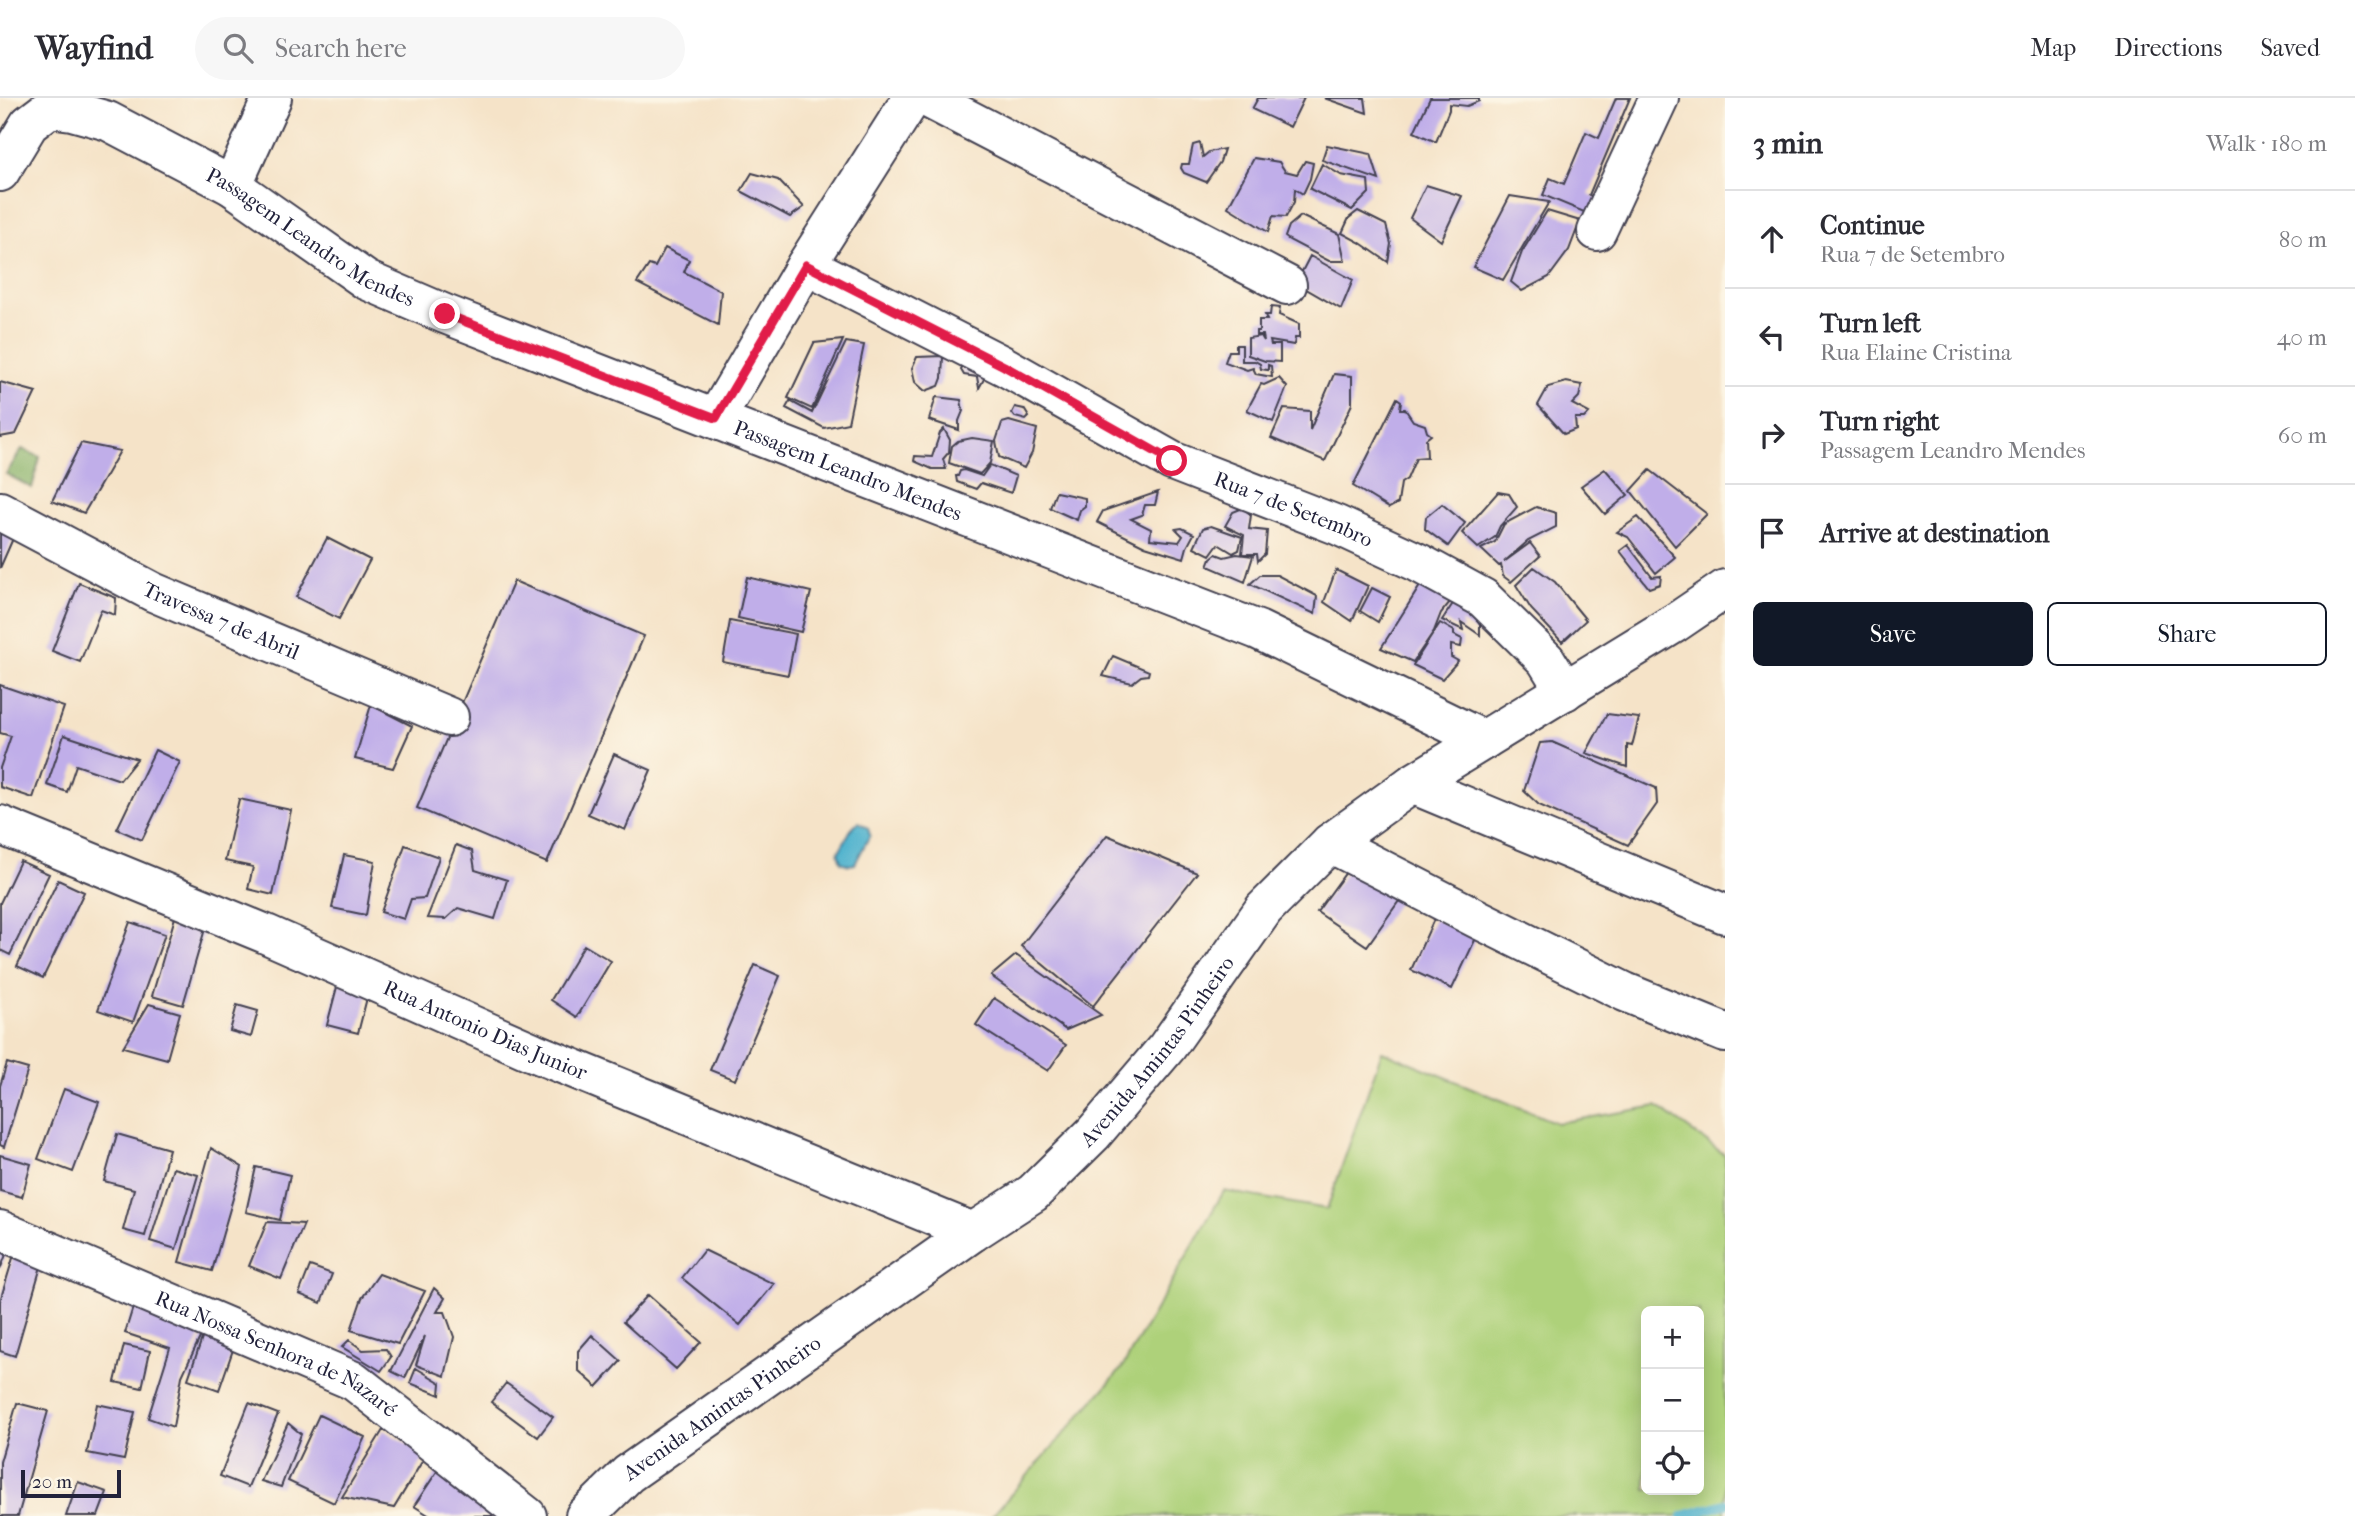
<!DOCTYPE html>
<html lang="en">
<head>
<meta charset="utf-8">
<style>
	body { margin:0; font-family:"IM FELL French Canon",serif; background:#f7f7f7; color:#2b2b33 }
	.controls { position:absolute; right:21px; bottom:21px; display:grid; overflow:hidden; border-radius:10px; box-shadow:0 4px 18px #0003 }
	.controls button { width:63px; height:63px; display:grid; place-items:center; padding:0; border:0; border-bottom:2px solid #e1e1e2; background:#fff; color:#2b2b33; font:35px sans-serif }
	.scale { position:absolute; left:21px; bottom:18px; width:100px; box-sizing:border-box; padding-left:7px; border:4px solid #22223b; border-top:0; font-size:19px; line-height:24px; white-space:nowrap; color:#22223b; -webkit-text-stroke:5px #fcf5e5; paint-order:stroke }
	.stop { position:absolute; width:21px; height:21px; margin:-16px; border:5px solid #e11d48; border-radius:50%; background:#fff }
	.stop.end { background:#e11d48; border-color:#fff; box-shadow:0 2px 7px #0008 }
	.list { margin:0; padding:0; list-style:none }
	h2 { display:flex; justify-content:space-between; align-items:center; height:91px; margin:0; padding:0 28px; font-size:30px }
	h2 small { font-size:23px; font-weight:400; color:#7c7c81 }
	.list li { display:grid; grid-template-columns:46px 1fr auto; gap:21px; align-items:center; box-sizing:border-box; height:98px; padding:0 28px; border-top:2px solid #e1e1e2 }
	.list b { display:block; font-size:26px; white-space:nowrap }
	.list p { margin:0; font-size:23px; white-space:nowrap; color:#7c7c81 }
	.list em { font-size:23px; font-style:normal; color:#7c7c81 }
	.actions { display:flex; gap:14px; padding:21px 28px }
	.actions a { flex:1; padding:16px 0; border:2px solid #111827; border-radius:10px; text-align:center; font-size:24px; color:#111827 }
	.actions .main { background:#111827; color:#fff }
	.icon { flex:none; width:38px; height:38px; fill:none; stroke:currentColor; stroke-width:2; stroke-linecap:round; stroke-linejoin:round }
	.map { position:relative; flex:none; width:1725px; height:1418px; overflow:hidden }
	header { display:flex; align-items:center; gap:42px; box-sizing:border-box; height:98px; padding:0 35px; background:#fff; border-bottom:2px solid #e1e1e2 }
	header strong { font-size:33px }
	nav { display:flex; gap:38px; margin-inline-start:auto; font-size:24px }
	.search { width:490px; height:63px; background:#f7f7f7; display:flex; align-items:center; gap:18px; box-sizing:border-box; padding:0 24px; border-radius:38px; color:#7c7c81; font-size:26px }
	main { display:flex }
	aside { flex:1; background:#fff }
	.map>svg:first-child { display:block }
	.green { fill:#aed17a; stroke:#687a5a; stroke-width:2; fill-rule:evenodd }
	.forest { fill:#8ab36a; stroke:#566a52; stroke-width:2 }
	.water { fill:#4fb2ce; stroke:#386a84; stroke-width:2 }
	.lines { fill:none; stroke-linecap:round; stroke-linejoin:round }
	.stream { stroke:#4fb2ce; stroke-width:10 }
	.building { fill:#c0aee9 }
	.minor-casing { stroke:#423f50; stroke-width:42 }
	.minor { stroke:#fff; stroke-width:38 }
	.route { stroke:#e11d48; stroke-width:9 }
	.labels { text-anchor:middle; dominant-baseline:central; stroke-width:5; stroke-linejoin:round; paint-order:stroke }
	.street-label { font-size:21px; fill:#22223b; stroke:#fcf5e5 }
</style>
</head>
<body>
<header>
<strong>Wayfind</strong>
<div class="search"><svg class="icon" aria-label="search" viewBox="0 0 24 24"><circle cx="10" cy="10" r="6"/><path d="M15 15l6 6"/></svg>Search here</div>
<nav><a>Map</a><a>Directions</a><a>Saved</a></nav>
</header>
<main>
<div class="map">
<svg width="1725" height="1418" viewBox="0 0 1725 1418">
	<rect width="100%" height="100%" fill="#fcf5e5"/>
	<filter id="ink" filterUnits="userSpaceOnUse"><feTurbulence type="fractalNoise" baseFrequency=".0143" numOctaves="2"/><feDisplacementMap in="SourceGraphic" scale="14" xChannelSelector="R" yChannelSelector="G"/><feConvolveMatrix kernelMatrix="1 2 1 2 8 2 1 2 1" color-interpolation-filters="sRGB"/></filter>
	<filter id="wash" filterUnits="userSpaceOnUse"><feTurbulence type="fractalNoise" baseFrequency=".00686" numOctaves="4" result="noise"/><feDisplacementMap in="SourceGraphic" scale="28" xChannelSelector="R" yChannelSelector="G"/><feGaussianBlur stdDeviation="1.57" result="paint"/><feColorMatrix in="noise" values="0 0 0 0 0 0 0 0 0 0 0 0 0 0 0 0 0 1.4 0 .05"/><feComposite in="paint" operator="in"/></filter>
	<g filter="url(#wash)">
		<rect width="100%" height="100%" fill="#f5e3c8"/>
		<path class="green" d="M1382,953l175,72 100,-17 68,49v361h-733l130,-148 102,-177 103,18zM1646,1213h53v179h-53z"/>
		<path class="forest" d="M22,351l18,8 -8,31 -26,-14z"/>
		<path class="water" d="M859,724l9,6 2,7 -15,29 -6,1 -8,-3 -3,-9 15,-27z"/>
		<g class="lines">
			<path class="stream" d="M1683,1418l42,-12"/>
		</g>
		<g id="blocks">
			<path class="building" d="M1258,0h46l-14,29 -38,-18z
				M1324,0h41l2,15z
				M1430,0h49v3l-12,5 -18,-2v6l-13,32 -22,-10z
				M1616,0h14l-41,97 14,6 -7,16 -53,-22 7,-17 14,6 22,-52 13,6z
				M1200,45l3,14 6,-5 15,-3 -4,13 -14,20 -22,-9 -3,-5 1,-4h7l4,-19z
				M1327,47l44,9 8,26 -57,-20z
				M1254,60l25,4 6,9 12,3 8,-13 8,2 -3,16 -7,15 -8,-5 -1,13 -8,15 -13,-1 -5,16 -40,-25z
				M1322,66l19,11 27,5 1,13 -17,17 -42,-21z
				M752,75l26,7 26,27 -14,10 -49,-26z
				M1426,87l36,11 -21,45 -31,-23z
				M1510,98l39,6 -46,78 -30,-13z
				M1358,113l28,14 5,19 -3,18 -29,-20 -17,-9 7,-15z
				M1547,113l33,10 -11,29 -20,27 -27,14 -11,-9 11,-30z
				M1301,118l38,18 6,27h-16l-40,-21 -4,-3 4,-11z
				M665,150l24,12 -5,12 37,19 -3,34 -81,-42 12,-18 6,2z
				M1310,158l43,24 -12,29 -45,-26z
				M1271,209l9,1 -1,7 20,9v14h-4l-1,7 -24,-4 1,4h9v17l-15,-1 -17,-6v-17l13,-2 3,5 -1,-6h-7v-4h3v-11h8l-2,-5h5z
				M843,242l-31,69 -24,-11 26,-55z
				M846,244l18,3 -16,78 -24,5 -38,-20 4,-7 22,12z
				M1236,247h6v16h13l5,3 1,5 7,1v-5l3,1 1,11 -16,-3 -3,-6 -6,2 -22,-8 4,-11h7z
				M943,258l-1,22 -3,8 -14,5 -10,-9 -3,-14 5,-11z
				M965,266l17,5 2,10 -5,9 -2,-11 -13,-2 -3,-5z
				M1334,276l18,2v28l-27,57 -54,-23 13,-29 26,2v19z
				M1279,280l8,9 -14,35 -26,-12 14,-26 3,1z
				M0,284l36,10 -20,42 -16,3z
				M1566,284l16,3 -3,12 -7,7 17,9 -5,5h-9l1,11 -12,5 -26,-29 10,-18z
				M936,299l25,3 2,11 -4,10v9l-30,-10z
				M1397,300l4,3 -1,8h5l8,12 12,4 2,7 4,3 -5,4 1,18 -11,1 -9,21 -6,4 -3,20 -9,5 -36,-22z
				M1015,309l9,2 5,8 -3,3 -11,-3 -3,-4z
				M1009,323l28,8 -5,24 -8,15 -25,-11 -3,-16 6,-18z
				M944,331l6,11 -1,12 -6,7 3,10h-14l-18,-8 1,-5 17,1 8,-24z
				M972,340l22,3 -4,22 -10,11 -31,-11 3,-17 6,-5z
				M81,345l39,8 -36,62 -32,-12z
				M990,367l26,11 -5,17 -30,-10 -5,6 -19,-7 -1,-6h2l2,-5 4,-1 18,6z
				M1605,371l23,26 -23,19 -24,-28z
				M1650,372l57,44 -32,32 -44,-55z
				M1056,394l29,6v8l-5,4 -3,10 -27,-12z
				M1158,394l-3,13h-10l-3,10 -11,4 20,10 -1,10 29,3 4,-6 -7,-7 6,-1 12,6 -7,13 -3,11 -39,-12 -48,-24 6,-11z
				M1498,394l11,2 8,13 -17,19 -5,11 -17,11 -16,-15z
				M1442,406l23,19 -17,23 -23,-17 1,-12z
				M1536,409l20,6v14l-28,14 -24,21 26,-19 10,13 -29,26 -8,-6 -2,-11 -2,1 -18,-17 14,-7 9,-18z
				M1243,410l8,7 -2,14 18,2 -2,23 -7,7 -1,-7h-15l2,-19 -19,-9 8,-14z
				M1638,419l37,40 -19,16 -28,-36 -11,-5z
				M0,427l18,2 -18,41z
				M1211,428l31,11 -3,13 -6,3 -15,-9 -8,11 -16,-8 9,-19z
				M327,440l43,22 -31,59 -43,-22z
				M1628,447l24,32 9,-1 -1,8 -11,4 -29,-37z
				M1216,456l8,3 13,-3 16,2 -8,26 -37,-16 3,-8z
				M1534,469l21,15 31,38 -24,22 -31,-33 -15,-24z
				M1336,472l32,16 -16,35 -28,-19z
				M1260,477h17l40,21 -2,18 -65,-30z
				M747,479l64,15 -10,40 -63,-14z
				M1425,480l29,19 -13,16 -7,18 -21,31 -32,-14z
				M514,483l130,55 -97,227 -130,-55z
				M79,485l37,15 -1,17 -14,-5 -21,52 -28,-11z
				M1372,490l18,9 -12,25 -18,-11z
				M1456,501l20,5 -1,13 5,7v11l-19,-13 2,8 -21,-10z
				M730,523l66,13 -8,41 -65,-13z
				M1440,525l14,8v4l8,4 -1,8 -10,-2v12l7,4 -16,18 -29,-14z
				M1113,558l36,15 -1,4 -7,1 -9,7 -29,-7z
				M0,587l64,22 -31,91 -33,-11v-19l11,-32 -11,-3z
				M371,607l41,21 -19,42 -38,-9z
				M1607,616l32,4 -7,28 -5,-1v22l-41,-14z
				M64,637l73,24 -17,21 -44,-15 -9,27 -20,-7z
				M1552,644l104,46 1,16 -29,41 -89,-40 -15,-14 16,-48z
				M155,652l25,12 -38,78 -25,-11z
				M614,656l37,16 -26,60 -37,-16z
				M239,701l52,11 -18,85 -25,-6 5,-22 -28,-6z
				M1107,737l90,38 -104,133 -72,-60z
				M405,747l34,12 -14,41 -14,1 -7,20 -23,-7z
				M456,747l16,6 3,19 32,10 -12,39 -37,-11 -12,11 -19,-1z
				M344,757l31,6 -9,54 -34,-7z
				M20,763l29,13 -39,81 -10,-5v-47z
				M1352,766l49,34 -34,48 -50,-34z
				M58,782l26,12 -41,86 -26,-12z
				M178,809l31,8 -26,90 -31,-9z
				M1434,821l42,19 -24,51 -41,-19z
				M130,824l35,12 -32,88 -35,-12z
				M584,847l27,16 -34,56 -26,-17z
				M1016,857l85,60 -35,15 -75,-54z
				M755,867l25,11 -45,104 -25,-10z
				M338,885l31,7 -11,43 -31,-8z
				M994,900l72,47 -18,26 -72,-46z
				M149,906l31,9 -13,46 -44,-12z
				M237,907l21,6 -7,26 -21,-6z
				M7,965l21,6 -24,78 -4,-2v-59z
				M64,991l35,13 -26,70 -35,-13z
				M117,1036l52,15 -24,87 -22,-6 11,-41 -30,-8z
				M211,1050l31,19 -30,104 -33,-9z
				M0,1057l31,9 -9,33 -22,-6z
				M256,1069l34,8 -10,45 -34,-8z
				M173,1070l25,7 -22,74 -26,-8z
				M267,1124l37,2 -23,55 -32,-13z
				M16,1150l28,8 -29,100 -15,-5v-50z
				M0,1152l7,2 -7,18z
				M704,1152l70,34 -34,41 -58,-47z
				M310,1168l22,8 -11,29 -22,-9z
				M379,1176l46,17 -27,53 -47,-14 11,-32z
				M434,1190l11,10 -8,14h8l9,25 -9,39 -29,-11 9,-29 -20,42 -14,-7z
				M648,1197l53,47 -25,27 -53,-47z
				M134,1206l71,23 -23,49 -9,51 -25,-9 22,-70 -45,-15z
				M205,1232l31,11 -17,49 -31,-11z
				M592,1237l29,26 -24,26 -19,-17v-19z
				M349,1242l14,10 23,-1 5,8 -10,14 -39,-24z
				M124,1247l26,6 -8,37 -27,-6z
				M416,1270l25,15 -1,12 -30,-12z
				M506,1285l47,34 -15,20 -47,-35z
				M17,1305l31,8 -30,105h-18v-54z
				M249,1305l29,11 -30,73 -28,-11z
				M97,1306l38,8 -11,48 -37,-7z
				M319,1317l46,22 -31,66 -46,-22z
				M288,1325l13,11 -20,53 -20,-6z
				M383,1332l43,25 -32,53 -52,-11z
				M440,1369l71,49h-81l-16,-10z
				M78,1384l29,10 -9,24h-32z"/>
		</g>
	</g>
	<g filter="url(#ink)">
		<use href="#blocks" fill-opacity="0" stroke="#423f50" stroke-width="2"/>
		<g class="lines">
			<defs>
				<g id="minor">
					<path d="M927,0l360,187"/>
					<path id="s1" d="M0,74l29,-48 21,-16 22,3 36,10 124,65 134,94 79,34 813,316 226,110"/>
					<path d="M232,88l40,-88"/>
					<path d="M1597,133l62,-133"/>
					<path id="s2" d="M806,167l198,101 168,95 165,64 82,38 64,35 63,62 19,31"/>
					<path d="M716,320l90,-153 106,-167"/>
					<path id="s3" d="M0,413l153,81 296,125"/>
					<path d="M1412,686l313,130"/>
					<path id="s4" d="M0,727l266,109 267,118 440,180"/>
					<path d="M1330,745l148,76 147,73 100,41"/>
					<path id="s5" d="M0,1132l354,151 173,135"/>
					<path id="s6" d="M585,1418l43,-42 345,-242 60,-39 60,-59 74,-87 97,-138 66,-66 82,-59 263,-161 50,-34"/>
				</g>
			</defs>
			<use href="#minor" class="minor-casing"/>
			<use href="#minor" class="minor"/>
		</g>
	</g>
	<g class="lines" filter="url(#ink)">
		<path class="route" d="M445,216l271,104 90,-153 198,101 168,95"/>
	</g>
	<g class="labels">
		<g class="street-label">
			<text stroke="none"><textPath href="#s1" startOffset="376">Passagem Leandro Mendes</textPath></text>
			<text stroke="none"><textPath href="#s1" startOffset="964">Passagem Leandro Mendes</textPath></text>
			<text stroke="none"><textPath href="#s2" startOffset="546">Rua 7 de Setembro</textPath></text>
			<text stroke="none"><textPath href="#s3" startOffset="247">Travessa 7 de Abril</textPath></text>
			<text stroke="none"><textPath href="#s4" startOffset="527">Rua Antonio Dias Junior</textPath></text>
			<text stroke="none"><textPath href="#s6" startOffset="742">Avenida Amintas Pinheiro</textPath></text>
			<text stroke="none"><textPath href="#s5" startOffset="303">Rua Nossa Senhora de Nazaré</textPath></text>
			<text stroke="none"><textPath href="#s6" startOffset="175">Avenida Amintas Pinheiro</textPath></text>
		</g>
	</g>
</svg>
<div class="controls">
<button>+</button>
<button>−</button>
<button><svg class="icon" aria-label="locate" viewBox="0 0 24 24"><circle cx="12" cy="12" r="6"/><path d="M12 2v4M12 18v4M2 12h4M18 12h4"/></svg></button>
</div>
<div class="scale">20 m</div>
<div class="stop" style="left:1172px;top:363px"></div>
<div class="stop end" style="left:445px;top:216px"></div>
</div>
<aside>
<h2>3 min<small>Walk · 180 m</small></h2>
<ul class="list">
<li><svg class="icon" aria-label="ahead" viewBox="0 0 24 24"><path d="M12 20V5M6 11l6-6 6 6"/></svg><div><b>Continue</b><p>Rua 7 de Setembro</p></div><em>80 m</em></li>
<li><svg class="icon" aria-label="left" viewBox="0 0 24 24"><path d="M17 20v-9H6M10 6l-5 5 5 5"/></svg><div><b>Turn left</b><p>Rua Elaine Cristina</p></div><em>40 m</em></li>
<li><svg class="icon" aria-label="right" viewBox="0 0 24 24"><path d="M7 20v-9h11M14 6l5 5-5 5"/></svg><div><b>Turn right</b><p>Passagem Leandro Mendes</p></div><em>60 m</em></li>
<li><svg class="icon" aria-label="arrive" viewBox="0 0 24 24"><path d="M6 21V4h12l-3 4 3 4H6"/></svg><div><b>Arrive at destination</b></div></li>
</ul>
<div class="actions"><a class="main">Save</a><a>Share</a></div>
</aside>
</main>
</body>
</html>
